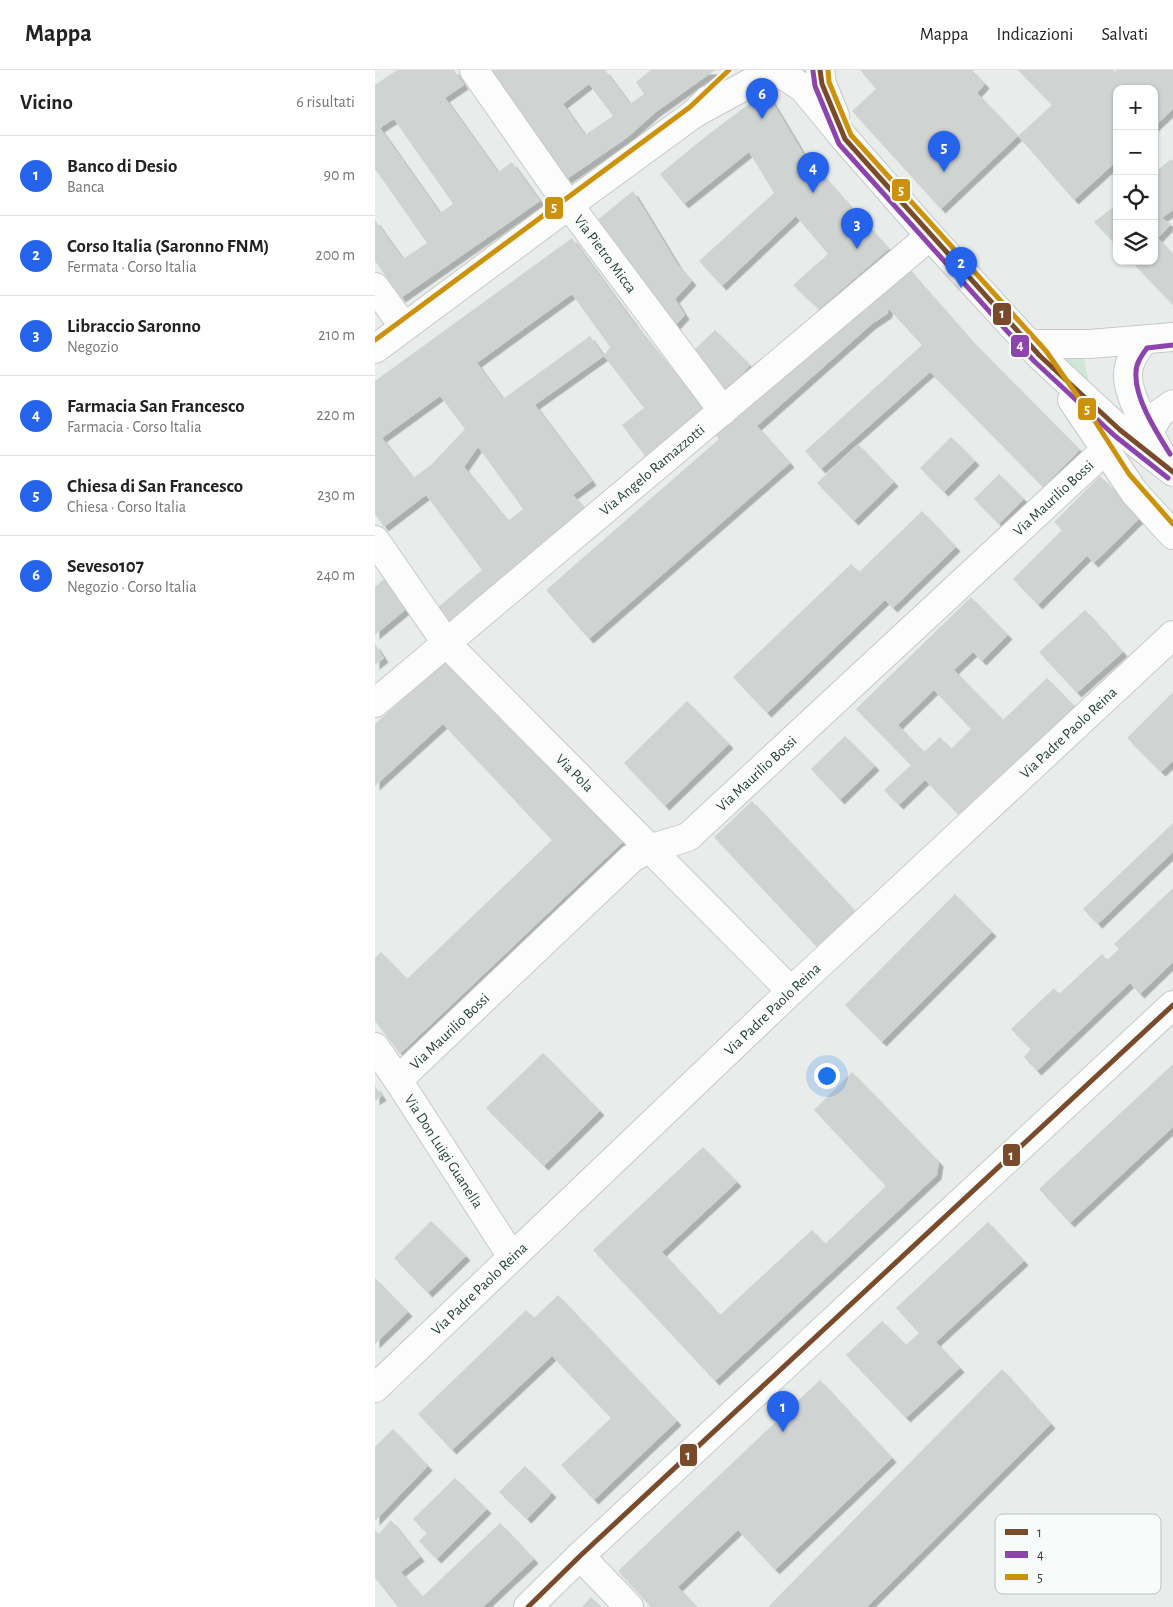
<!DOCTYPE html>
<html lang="it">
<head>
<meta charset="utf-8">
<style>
	body { margin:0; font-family:"Alegreya Sans",sans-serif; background:#f2f2f2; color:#222 }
	.controls { position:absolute; right:15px; top:15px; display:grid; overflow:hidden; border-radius:10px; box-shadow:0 1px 4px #0004 }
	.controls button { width:45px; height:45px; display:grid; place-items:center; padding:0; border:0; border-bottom:1px solid #e0e0e0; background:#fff; color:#222; font:25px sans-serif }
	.you { position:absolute; left:451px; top:1005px; width:18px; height:18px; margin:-12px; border:4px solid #fff; border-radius:50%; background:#1a73e8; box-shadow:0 0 0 8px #1a73e833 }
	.badge { display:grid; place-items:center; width:32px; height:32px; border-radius:50%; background:#2563eb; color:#fff; font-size:16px; font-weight:700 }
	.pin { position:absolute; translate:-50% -41px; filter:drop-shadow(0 1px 2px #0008) }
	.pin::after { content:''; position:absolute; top:26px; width:18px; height:15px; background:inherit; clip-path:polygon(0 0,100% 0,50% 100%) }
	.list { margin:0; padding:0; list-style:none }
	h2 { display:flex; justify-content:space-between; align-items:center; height:65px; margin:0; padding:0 20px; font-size:21px }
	h2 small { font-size:16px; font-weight:400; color:#767676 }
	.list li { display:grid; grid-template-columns:32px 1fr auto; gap:15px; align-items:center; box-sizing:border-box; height:80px; padding:0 20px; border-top:1px solid #e0e0e0 }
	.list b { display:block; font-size:19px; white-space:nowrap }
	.list p { margin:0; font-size:16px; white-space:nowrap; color:#767676 }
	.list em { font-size:16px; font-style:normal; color:#767676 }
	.icon { flex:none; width:28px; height:28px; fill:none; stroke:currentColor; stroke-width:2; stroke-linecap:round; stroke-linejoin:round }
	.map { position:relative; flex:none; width:798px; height:1537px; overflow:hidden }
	header { display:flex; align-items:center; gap:30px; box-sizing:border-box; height:70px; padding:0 25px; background:#fff; border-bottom:1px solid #e0e0e0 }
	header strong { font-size:24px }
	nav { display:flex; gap:28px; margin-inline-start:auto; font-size:18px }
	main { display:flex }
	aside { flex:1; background:#fff }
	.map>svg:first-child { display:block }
	.green { fill:#d1e6d8 }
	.building { fill:#cfd4d2; fill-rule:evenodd; filter:url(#shadow) }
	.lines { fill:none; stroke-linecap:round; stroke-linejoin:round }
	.minor-casing { stroke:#c5cac8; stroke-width:30 }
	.minor { stroke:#fcfcfc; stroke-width:28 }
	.bus-1-casing { stroke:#f7fbf9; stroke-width:9 }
	.bus-2-casing { stroke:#f7fbf9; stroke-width:9 }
	.bus-3-casing { stroke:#f7fbf9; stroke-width:9 }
	.bus-1 { stroke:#7a4b2a; stroke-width:5 }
	.bus-2 { stroke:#8e44ad; stroke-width:5 }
	.bus-3 { stroke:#cd920c; stroke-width:5 }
	.labels { text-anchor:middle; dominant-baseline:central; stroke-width:5; stroke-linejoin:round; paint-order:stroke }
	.street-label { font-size:15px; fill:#24423a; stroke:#f7fbf9 }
	.key { fill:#f7fbf9; stroke:#b8c4c0; stroke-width:1 }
	.key-label { font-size:14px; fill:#24423a }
	.line-badge { stroke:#f7fbf9; stroke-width:2 }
	.badge-label { font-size:14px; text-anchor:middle; font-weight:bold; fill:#fff }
</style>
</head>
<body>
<header>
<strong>Mappa</strong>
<nav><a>Mappa</a><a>Indicazioni</a><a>Salvati</a></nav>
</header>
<main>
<aside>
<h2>Vicino<small>6 risultati</small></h2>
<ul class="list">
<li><span class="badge">1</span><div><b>Banco di Desio</b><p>Banca</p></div><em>90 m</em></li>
<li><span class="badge">2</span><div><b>Corso Italia (Saronno FNM)</b><p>Fermata · Corso Italia</p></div><em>200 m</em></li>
<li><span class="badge">3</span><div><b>Libraccio Saronno</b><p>Negozio</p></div><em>210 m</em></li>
<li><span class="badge">4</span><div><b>Farmacia San Francesco</b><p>Farmacia · Corso Italia</p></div><em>220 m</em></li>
<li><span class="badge">5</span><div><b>Chiesa di San Francesco</b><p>Chiesa · Corso Italia</p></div><em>230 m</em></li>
<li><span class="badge">6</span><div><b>Seveso107</b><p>Negozio · Corso Italia</p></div><em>240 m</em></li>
</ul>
</aside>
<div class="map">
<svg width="798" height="1537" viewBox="0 0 798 1537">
	<defs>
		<filter id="shadow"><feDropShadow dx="4.5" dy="4.5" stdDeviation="0" flood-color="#0004"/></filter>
	</defs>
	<rect width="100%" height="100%" fill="#e8edeb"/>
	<path class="green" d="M708,284l8,39 -34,-35z"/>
	<path class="building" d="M22,0h57l10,15 -19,13 53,74 14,-10 28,39 -139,97 -26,-37v-41l28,39 24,-16 -52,-74v-84zM19,49l59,85 -13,9 -60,-85z
		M116,0h114l25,34 14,-10 -8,-12 15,-12h64l-59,42 -28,25 -61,42zM214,14l24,32 -28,19 -22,-31z
		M485,0h112l13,14 -8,9 41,43 -77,73 -89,-98 24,-22z
		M643,0h95l2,2 2,-2h56v39l-19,18v-38h-37v72l-43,39 -56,-64 34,-31z
		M391,21l37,62 86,96 -70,60 -26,-24 35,-31 -32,-38 -74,70 -23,-25 75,-68 -25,-41 -65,52 -24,-30 45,-37z
		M796,89l2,2v49l-11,8 9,6 -13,14 15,17v50l-42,-44h23v-88z
		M258,121l45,74 14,16 -17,18 10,16 -12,13 -78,-106z
		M742,134v42l-23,-24z
		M197,168l65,89 66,81 -34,34 -19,21 -28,-38 22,-17 -40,-52 -69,49 57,76 -19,14 14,15 -132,115 -11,-6 -7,-11 45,-38 -56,-75 -42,32 -9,-13v-133zM197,224l38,53 -6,9 -14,-20 -87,63 -26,-36zM65,326l25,33 -34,36 -18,13 -31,-40zM103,377l45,62 -15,12 -44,-54z
		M530,195l66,75 109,110 -37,37 -113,-115 -109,97 -16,-18 117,-106 -33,-36 -2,5 -15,10 -115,102 33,37 -201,176 -43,-49 173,-151 -4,-5z
		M340,260l35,35 -27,31 -32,-43z
		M576,367l24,24 -31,31 -24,-24z
		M483,374l36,38 -40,39 -37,-38z
		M624,404l25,25 -25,25 -25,-25z
		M725,406l41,41 -47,46 -7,-7 -49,49 -25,-26 49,-49 -8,-8z
		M547,441l34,36 -63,61 -8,-8 -118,113 -34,-36 118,-113 8,8z
		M13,505l22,31 -35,29v-48z
		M596,527l37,38 -26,26 -9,-9 -19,18 49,50 44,-42 27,28 -114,110 -35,-36 -26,25 -15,-15 27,-25 -55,-56zM559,620l37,39 -20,20 -11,-12 -16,15 -26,-27z
		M710,540l38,42 -46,41 -38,-41z
		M0,574l9,14 -9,7z
		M74,588l176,182 -225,214 -25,-33v-63l6,-6 26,27 145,-139 -109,-116 -68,62v-62z
		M798,622v69l-12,11 -34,-34z
		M312,631l42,43 -64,62 -41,-43z
		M470,666l30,30 -35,34 -29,-31z
		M377,731l103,110 -38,36 -103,-110z
		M798,753v29l-75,72 -15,-15z
		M798,818v74l-33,32 -10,-11 -93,88 -13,-14 7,-8 -20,-20 43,-41 5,6 43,-40 5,6 12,-11 -5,-5z
		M580,824l37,38 -110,110 -37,-37z
		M168,983l57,58 -56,55 -58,-58z
		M798,994v63l-103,96 -31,-34z
		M477,1002l87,90 -2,13 -222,206 -122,-131 110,-103 34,35 -75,70 58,63 92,-85 13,14 61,-58 -72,-76z
		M0,1016l7,10 -7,5z
		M56,1151l35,35 -38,37 -34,-35z
		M613,1152l36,39 -88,81 24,26 -54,50 -60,-63 36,-34 24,24 13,-12 -23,-25z
		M0,1208l33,34 -33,32z
		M183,1225l119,126 -83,79 -33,-35 50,-47 -59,-62 -100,94 -34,-36 108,-104 8,8z
		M627,1299l49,55 -184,183h-99z
		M445,1310l72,78 -117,112 -37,-40 -60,57 19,20h-46l-33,-36z
		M18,1359l35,37 -53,55v-74z
		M150,1396l27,27 -25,26 -28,-27z
		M80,1408l32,31 -50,50 -18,-18 8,-8 -14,-14z
		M16,1450l29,37 -19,15 21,25 78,-74 34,36 -51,48h-85l-23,-29v-48l4,4z
		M216,1527l10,10h-19z"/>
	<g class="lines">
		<defs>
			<g id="minor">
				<path id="s1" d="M99,0l83,119 166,222"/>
				<path d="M445,0l2,14 13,32"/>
				<path d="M320,43l55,-30 30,-10 23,15 42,51 85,97 110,120 80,74 53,42"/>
				<path d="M0,217l29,40"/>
				<path d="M768,271c-7,10 -14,19 -15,32 -2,23 25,66 36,87"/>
				<path d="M654,274h61l83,-7"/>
				<path d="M0,279l194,-144 126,-92 13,-13"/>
				<path d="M697,330l62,92 39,43"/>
				<path d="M774,362l11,-19 13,-9"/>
				<path id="s2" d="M0,470l72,104 344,347"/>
				<path id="s3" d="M0,633l555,-467"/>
				<path id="s4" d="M0,977l23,33 114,177"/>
				<path id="s5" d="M23,1010l234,-222 17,-9 39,-12 417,-387"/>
				<path id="s6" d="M0,1318l416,-397 382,-356"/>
				<path d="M205,1486l49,51"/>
				<path d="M153,1537l52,-51 593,-551"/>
			</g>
		</defs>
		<use href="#minor" class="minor-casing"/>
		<use href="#minor" class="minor"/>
		<defs>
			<path id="bus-1" d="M445,0l2,14 23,55 195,217 80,74 53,42
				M153,1537l52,-51 593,-551"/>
			<path id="bus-2" d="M438,1l2,15 24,58 195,217 81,75 53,42
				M795,384c-13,-21 -36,-56 -34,-82 0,-9 6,-17 11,-24l26,-3"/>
			<path id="bus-3" d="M453,0l1,12 22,53 195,216 45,64 38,59 44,50
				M0,270l315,-233 39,-37"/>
		</defs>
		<use href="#bus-1" class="bus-1-casing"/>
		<use href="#bus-2" class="bus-2-casing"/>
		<use href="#bus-3" class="bus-3-casing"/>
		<use href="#bus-1" class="bus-1"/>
		<use href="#bus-2" class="bus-2"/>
		<use href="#bus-3" class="bus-3"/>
	</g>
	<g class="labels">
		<g class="street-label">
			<text stroke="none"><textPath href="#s1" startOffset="226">Via Pietro Micca</textPath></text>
			<text stroke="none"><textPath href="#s3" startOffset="362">Via Angelo Ramazzotti</textPath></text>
			<text stroke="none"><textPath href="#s5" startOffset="881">Via Maurilio Bossi</textPath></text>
			<text stroke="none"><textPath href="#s6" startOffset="954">Via Padre Paolo Reina</textPath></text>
			<text stroke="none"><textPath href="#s2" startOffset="308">Via Pola</textPath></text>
			<text stroke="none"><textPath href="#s5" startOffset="476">Via Maurilio Bossi</textPath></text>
			<text stroke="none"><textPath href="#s6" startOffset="549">Via Padre Paolo Reina</textPath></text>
			<text stroke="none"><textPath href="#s5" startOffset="71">Via Maurilio Bossi</textPath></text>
			<text stroke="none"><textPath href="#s4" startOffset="125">Via Don Luigi Guanella</textPath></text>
			<text stroke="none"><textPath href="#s6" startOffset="144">Via Padre Paolo Reina</textPath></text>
		</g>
	</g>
	<rect x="620" y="1444" width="166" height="80" rx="8" class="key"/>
	<rect x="630" y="1459" width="23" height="6" fill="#7a4b2a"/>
	<rect x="630" y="1481" width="23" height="7" fill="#8e44ad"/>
	<rect x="630" y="1504" width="23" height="6" fill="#cd920c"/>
	<g class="key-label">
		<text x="662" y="1467">1</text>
		<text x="662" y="1489">4</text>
		<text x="662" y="1512">5</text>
	</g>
	<g class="line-badge">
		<rect x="516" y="108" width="20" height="24" rx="5" fill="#cd920c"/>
		<rect x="169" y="126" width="20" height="24" rx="5" fill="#cd920c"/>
		<rect x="617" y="232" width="20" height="24" rx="5" fill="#7a4b2a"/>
		<rect x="635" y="264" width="20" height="24" rx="5" fill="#8e44ad"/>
		<rect x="702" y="327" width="20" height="24" rx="5" fill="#cd920c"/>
		<rect x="627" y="1073" width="19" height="24" rx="5" fill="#7a4b2a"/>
		<rect x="304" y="1373" width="19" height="24" rx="5" fill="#7a4b2a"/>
	</g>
	<g class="badge-label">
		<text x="526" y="125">5</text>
		<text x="179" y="142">5</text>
		<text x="627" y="248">1</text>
		<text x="645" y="280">4</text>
		<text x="712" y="344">5</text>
		<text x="636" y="1090">1</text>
		<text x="313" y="1390">1</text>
	</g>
</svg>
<div class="controls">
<button>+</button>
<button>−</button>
<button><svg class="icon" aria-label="locate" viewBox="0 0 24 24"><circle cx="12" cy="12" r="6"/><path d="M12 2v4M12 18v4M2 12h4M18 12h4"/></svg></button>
<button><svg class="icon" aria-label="layers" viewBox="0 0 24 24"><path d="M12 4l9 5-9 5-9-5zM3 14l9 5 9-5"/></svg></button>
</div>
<div class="you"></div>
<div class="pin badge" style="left:408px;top:1362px">1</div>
<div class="pin badge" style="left:586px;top:218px">2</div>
<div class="pin badge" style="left:482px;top:179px">3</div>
<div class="pin badge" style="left:438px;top:123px">4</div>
<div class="pin badge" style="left:569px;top:102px">5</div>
<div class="pin badge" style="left:387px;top:49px">6</div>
</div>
</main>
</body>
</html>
